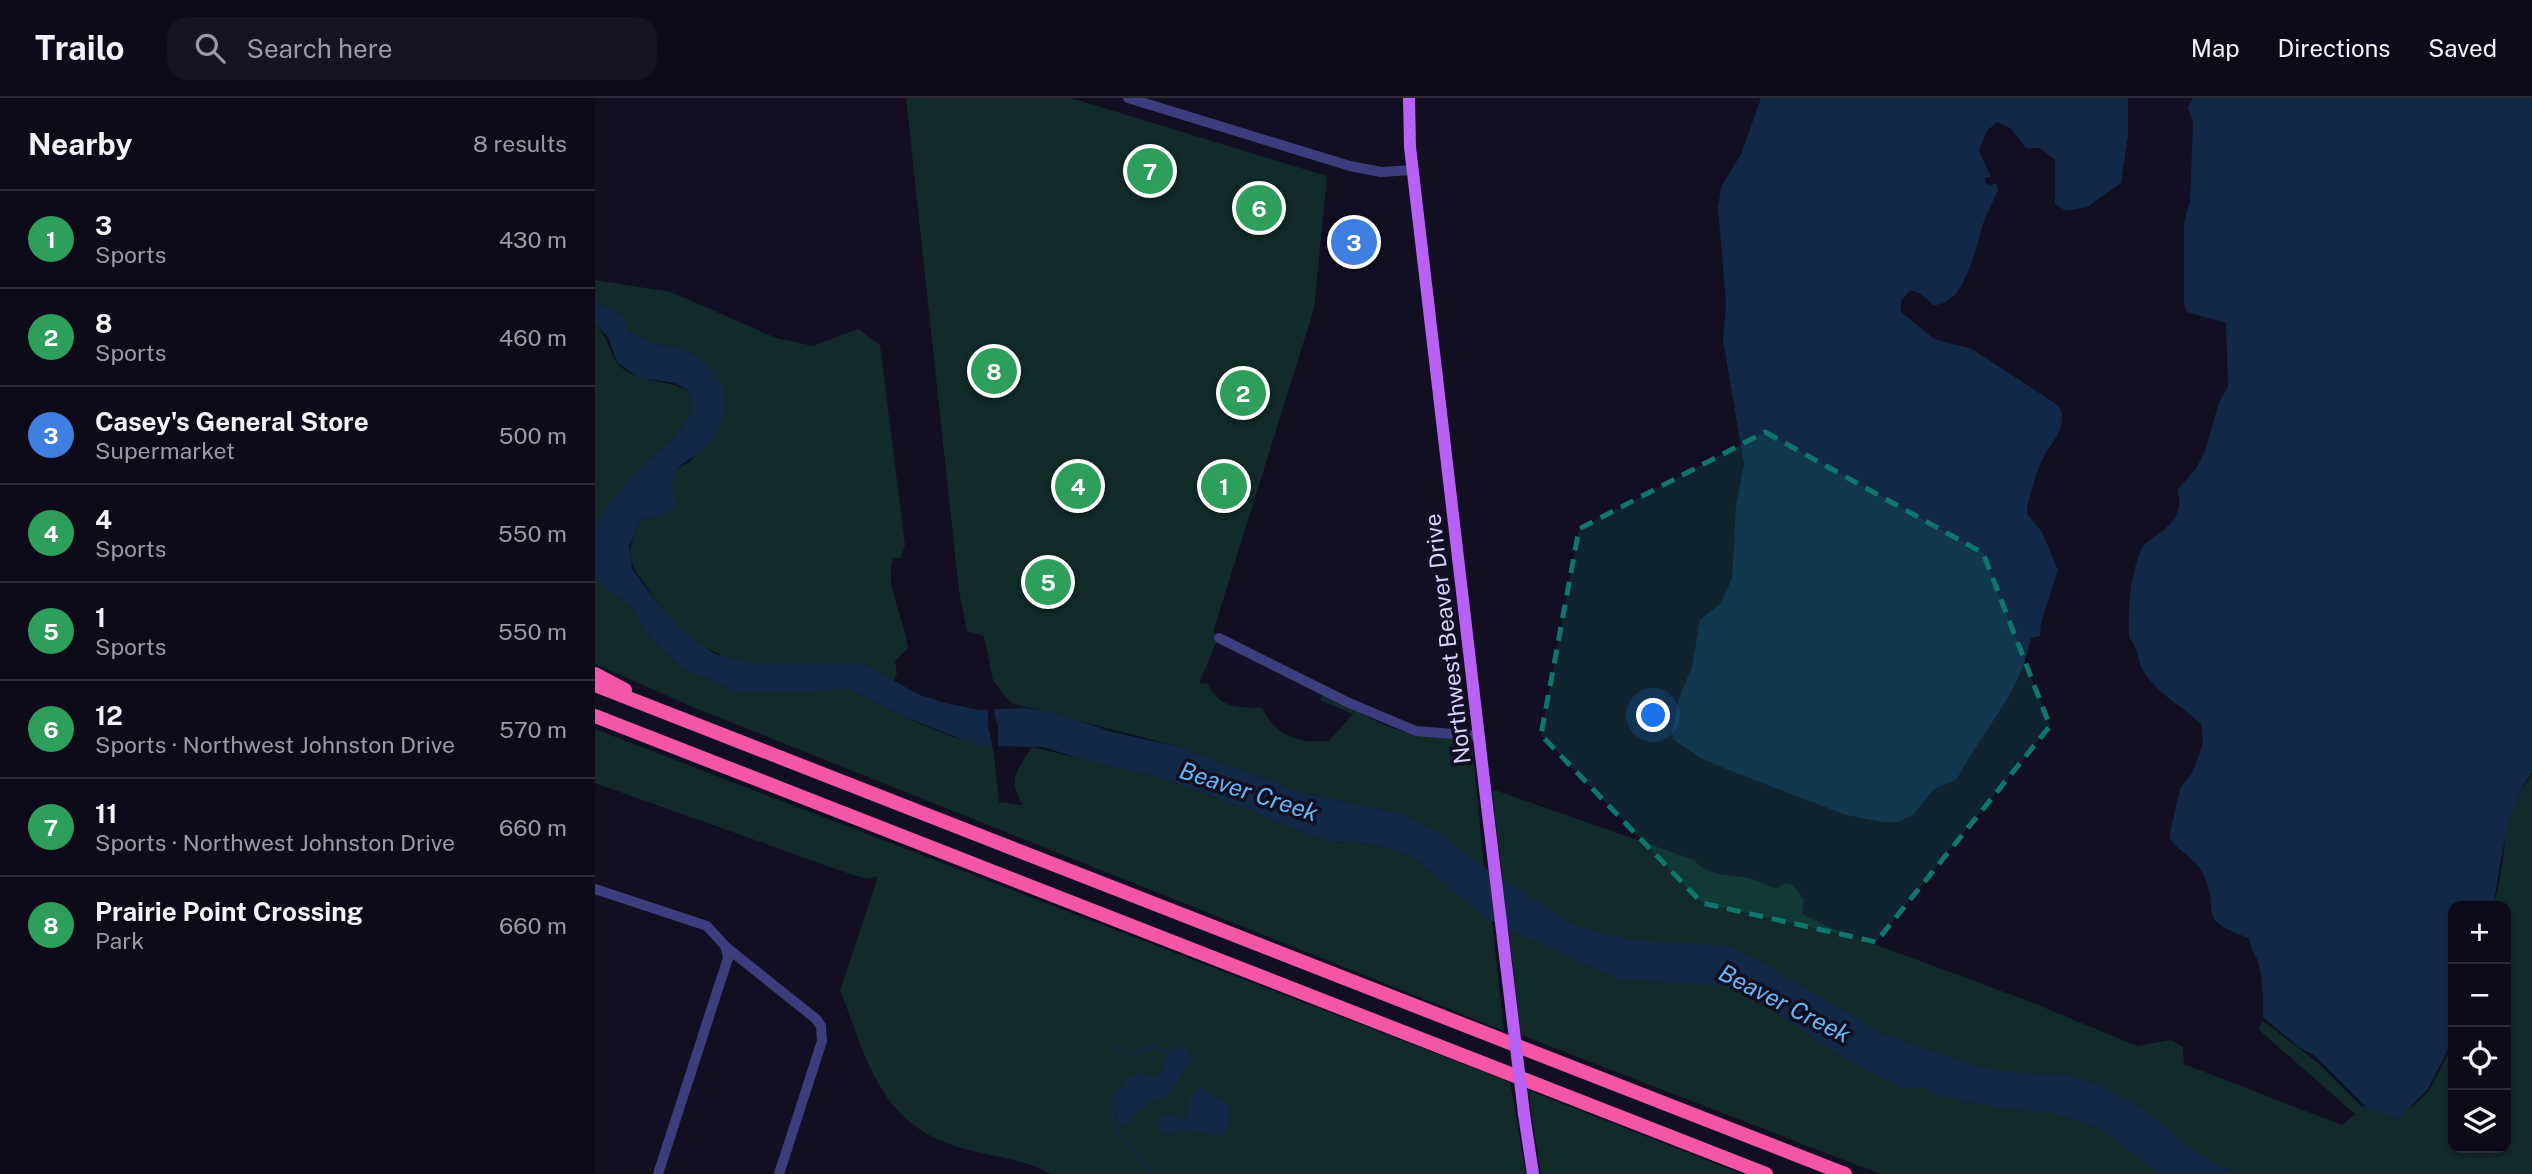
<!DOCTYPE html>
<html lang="en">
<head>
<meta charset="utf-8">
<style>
	body { margin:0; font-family:"Public Sans",sans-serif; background:#161422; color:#f1f3f6 }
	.controls { position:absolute; right:21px; bottom:21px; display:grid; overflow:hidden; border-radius:14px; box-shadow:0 2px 5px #0004 }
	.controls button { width:63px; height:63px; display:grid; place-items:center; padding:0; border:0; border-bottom:2px solid #2d2b38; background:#0d0b19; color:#f1f3f6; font:35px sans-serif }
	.you { position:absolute; left:1059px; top:618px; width:24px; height:24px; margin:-18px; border:5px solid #fff; border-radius:50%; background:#1a73e8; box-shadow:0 0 0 10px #1a73e833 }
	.badge { display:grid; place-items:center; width:46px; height:46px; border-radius:50%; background:#8c9099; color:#fff; font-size:23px; font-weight:700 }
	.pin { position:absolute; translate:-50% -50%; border:4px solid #fff; box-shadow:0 2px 7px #0006 }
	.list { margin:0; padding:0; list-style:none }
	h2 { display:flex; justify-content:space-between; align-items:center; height:91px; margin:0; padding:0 28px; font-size:30px }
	h2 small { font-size:23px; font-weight:400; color:#9a9ba2 }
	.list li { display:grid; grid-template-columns:46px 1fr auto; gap:21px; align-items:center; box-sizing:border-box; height:98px; padding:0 28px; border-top:2px solid #2d2b38 }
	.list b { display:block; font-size:26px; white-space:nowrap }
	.list p { margin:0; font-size:23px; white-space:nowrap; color:#9a9ba2 }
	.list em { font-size:23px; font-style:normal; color:#9a9ba2 }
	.icon { flex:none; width:38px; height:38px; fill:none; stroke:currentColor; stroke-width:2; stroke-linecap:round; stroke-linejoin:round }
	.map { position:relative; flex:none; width:1937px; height:1076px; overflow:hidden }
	header { display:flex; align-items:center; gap:42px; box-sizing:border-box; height:98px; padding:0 35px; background:#0d0b19; border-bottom:2px solid #2d2b38 }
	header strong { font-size:33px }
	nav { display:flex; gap:38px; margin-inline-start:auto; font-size:24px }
	.search { width:490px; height:63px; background:#161422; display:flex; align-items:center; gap:18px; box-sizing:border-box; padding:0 24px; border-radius:21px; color:#9a9ba2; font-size:26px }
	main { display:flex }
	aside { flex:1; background:#0d0b19 }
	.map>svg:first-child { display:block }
	.green { fill:#122a29 }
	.water { fill:#122847 }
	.pier { fill:#110f21 }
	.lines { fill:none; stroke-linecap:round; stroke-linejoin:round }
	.stream { stroke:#122847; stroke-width:2.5 }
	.minor { stroke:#3d3d7d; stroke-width:10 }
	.major { stroke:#b960f5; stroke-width:12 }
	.highway { stroke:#f455a6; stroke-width:14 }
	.major-bridge { stroke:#b960f5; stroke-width:12 }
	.marked { fill:#0f766e; fill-opacity:0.2; stroke:#0f766e; stroke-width:5; stroke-dasharray:14 9; stroke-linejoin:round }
	.labels { text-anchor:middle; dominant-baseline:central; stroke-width:7; stroke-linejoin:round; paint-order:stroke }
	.street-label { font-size:23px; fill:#d5d1fc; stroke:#110f21 }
	.water-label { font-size:24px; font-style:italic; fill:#66b7f5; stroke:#110f21 }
</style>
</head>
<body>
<header>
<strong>Trailo</strong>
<div class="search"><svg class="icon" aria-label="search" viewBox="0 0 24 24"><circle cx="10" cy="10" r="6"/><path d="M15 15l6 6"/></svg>Search here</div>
<nav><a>Map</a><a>Directions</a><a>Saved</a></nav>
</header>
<main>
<aside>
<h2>Nearby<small>8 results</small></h2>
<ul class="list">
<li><span class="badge" style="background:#2e9e5b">1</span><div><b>3</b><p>Sports</p></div><em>430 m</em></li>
<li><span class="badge" style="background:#2e9e5b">2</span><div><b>8</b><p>Sports</p></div><em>460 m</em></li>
<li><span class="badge" style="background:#3f7fe0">3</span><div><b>Casey's General Store</b><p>Supermarket</p></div><em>500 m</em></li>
<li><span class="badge" style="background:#2e9e5b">4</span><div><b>4</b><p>Sports</p></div><em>550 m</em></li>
<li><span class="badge" style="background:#2e9e5b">5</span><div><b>1</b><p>Sports</p></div><em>550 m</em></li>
<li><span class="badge" style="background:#2e9e5b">6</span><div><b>12</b><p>Sports · Northwest Johnston Drive</p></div><em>570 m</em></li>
<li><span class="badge" style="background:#2e9e5b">7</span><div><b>11</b><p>Sports · Northwest Johnston Drive</p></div><em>660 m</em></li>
<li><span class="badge" style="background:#2e9e5b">8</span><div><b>Prairie Point Crossing</b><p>Park</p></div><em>660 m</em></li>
</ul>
</aside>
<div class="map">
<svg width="1937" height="1076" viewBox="0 0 1937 1076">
	<rect width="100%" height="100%" fill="#110f21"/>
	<path class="green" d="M311,0h165l256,78 -13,133 -100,320 2,14 -17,40 9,1c12,25 30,23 54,24 15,29 36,35 67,33l24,-27 -33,-14 3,-7c25,12 52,30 79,38 20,6 54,4 70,13l12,123 -83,-53 -100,-22 -122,-45 -168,-44 -18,-22 -8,-41 -2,-4 -16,-5 -8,-40z
		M0,182l76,12 105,46 37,8 45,-17 22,16 25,200 -4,13h-8c-9,29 12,61 15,90l-13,13 2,12 -3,8c-17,-11 -31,-12 -51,-14 -28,-4 -57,0 -85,-2 -46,-5 -84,-35 -108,-73 -22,-33 -27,-34 -9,-72l21,-5 14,-46 15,-8 17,-96 -24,-16 -27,-5 -31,-13v-12l-31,-18z
		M0,226c14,15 14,28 22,39 18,21 50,15 73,29l2,21 -20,27 -30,26 -47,60z
		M0,476l7,12 32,23 15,28 33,31 53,23h82l31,-3 54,28 51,21 40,9 6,56 24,3c-17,-26 -5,-35 9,-58l126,30 84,30 69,29 22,6 42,2 38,13 79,65 12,109 -809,-323 -100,-44z
		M0,631l915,353 16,92h-476c-24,-15 -51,-16 -77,-23 -92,-21 -103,-84 -133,-161l38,-114 -11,3 -20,-6 -252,-90z
		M1937,677v399h-652l-359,-139 -29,-246 202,71c15,17 34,14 54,18 9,2 19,7 28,11l10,-6 7,2 11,15 -2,14 29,14 200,74 106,44 34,-6 12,7 1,17 158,61 13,-11 -97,-85 5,-8 54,41 44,44 35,8 17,-8 16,-15 24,-47v104h53v-242h-13c16,-47 5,-91 39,-131z
		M933,992l214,84h-201z"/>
	<path class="water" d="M1166,0h367v38l-7,47 -34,24 -21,4 -11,-7v-44l-15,-12h-14l-16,-20 -13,-6 -10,9 -8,20 12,26 -6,1v5l5,2 6,-2 2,7c-4,10 -10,20 -14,31 -8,24 -18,85 -51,84l-12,-11 -11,-4 -9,11v11l33,27 38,10 87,57c10,22 -7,34 -16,52 -7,13 -11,33 -16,48v8l15,18 16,38 -17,53 -1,13 -9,2c-9,53 -51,96 -74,141l-23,10 -21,26 -16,7h-14l-37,-7 -120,-46 -27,-12 -26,-18 -1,-5 7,-36 13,-31 8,-47 21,-17 11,-25 4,-72 8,-42 -21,-124 3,-36 -8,-96 3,-21 20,-33z
		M1598,0h339v674c-27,38 -30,89 -39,134h-40v134l-25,49 -29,29 -30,-8 -55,-55 -14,-7 -37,-31c1,-13 -1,-46 -6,-58 -4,-8 -7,-12 -8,-21 -56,-20 -27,-23 -46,-64 -7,-16 -24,-22 -34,-36l11,-50 12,-15 11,-29 -2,-20c-19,-18 -42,-29 -57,-52 -7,-11 -5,-24 -15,-34 -1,-30 0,-59 12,-88 7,-16 48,-23 36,-60l19,-21 9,-18 14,-49 9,-15 -2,-64 -39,-11 -3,-8v-81l6,-22 3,-78 -5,-16z
		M0,203l31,18v12l31,13 27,5 24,16 16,23 1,28 -15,28 -34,25 -4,16 4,21 -14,9 -21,5 -12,26 3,23 26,35 32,33 25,17 40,10h107l58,31 26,8 33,7 47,-2 33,6 53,18 67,15 122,45 100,22 44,23 27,22 102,66 28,9 36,6 89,6 36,17 118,70 96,34 39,6 48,2 35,9 41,23 56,45 38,22h-76l-59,-47 -48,-14 -52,-5 -46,-10 -17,-3 -11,-8 -21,2 -54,-28 -88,-57 -37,-18 -107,-7 -131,-60 -74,-62 -38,-13 -42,-2 -22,-6 -69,-29 -84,-30 -70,-16 -45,-14 -63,-1 -78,-30 -54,-28 -31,3h-82l-53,-23 -33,-31 -15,-28 -32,-23 -7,-12v-48l15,-24 32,-36 30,-26 20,-27 -2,-21 -14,-9 -37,-5 -22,-16 -9,-25 -13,-13z
		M582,948l10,3 5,10 -26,39 -15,2 -26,25 -7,-3 -6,-27 11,-8v-8l18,-6 16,5 15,-31z
		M605,989l28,18c5,11 2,22 -6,31 -13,1 -22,-6 -34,-6 -10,-1 -17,6 -27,1l-3,-12 6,-6 22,6 3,-21z"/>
	<path class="pier" d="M398,608l5,22v21h-5l-5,-23v-19z"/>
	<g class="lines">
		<path class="stream" d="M522,951l14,4 27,-6 12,6
			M520,998c-12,41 20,49 36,78"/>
		<path class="minor" d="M533,0l222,68 31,6 32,-2
			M624,540l128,64 69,29 63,5
			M0,791l112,37 19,21 90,72 5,7 1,15 -43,133
			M63,1076l70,-216 -2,-10"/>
		<path class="major" d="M814,0l1,49 77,659
			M929,1016l9,60"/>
		<path class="highway" d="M0,576l30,16
			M0,587l1250,489
			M0,618l1171,458"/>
		<path class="major-bridge" d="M892,708l37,308"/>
	</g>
	<path class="marked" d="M1170,334l218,121 67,173 -174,216 -174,-39 -161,-168 38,-206z"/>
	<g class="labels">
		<g class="street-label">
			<text transform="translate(852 541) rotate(-97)">Northwest Beaver Drive</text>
		</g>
		<g class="water-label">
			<text transform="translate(654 693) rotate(18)">Beaver Creek</text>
			<text transform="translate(1190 905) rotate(27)">Beaver Creek</text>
		</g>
	</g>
</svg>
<div class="controls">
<button>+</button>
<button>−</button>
<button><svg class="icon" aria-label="locate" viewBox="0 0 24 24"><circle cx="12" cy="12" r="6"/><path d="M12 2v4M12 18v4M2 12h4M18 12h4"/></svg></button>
<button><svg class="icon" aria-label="layers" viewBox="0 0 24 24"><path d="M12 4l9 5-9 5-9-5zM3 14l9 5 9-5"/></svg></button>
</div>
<div class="you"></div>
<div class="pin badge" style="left:629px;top:388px;background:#2e9e5b">1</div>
<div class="pin badge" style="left:648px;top:295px;background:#2e9e5b">2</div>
<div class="pin badge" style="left:759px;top:144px;background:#3f7fe0">3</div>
<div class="pin badge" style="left:483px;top:388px;background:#2e9e5b">4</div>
<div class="pin badge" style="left:453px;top:484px;background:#2e9e5b">5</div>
<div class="pin badge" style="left:664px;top:110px;background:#2e9e5b">6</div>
<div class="pin badge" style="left:555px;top:73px;background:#2e9e5b">7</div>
<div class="pin badge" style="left:399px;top:273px;background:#2e9e5b">8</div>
</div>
</main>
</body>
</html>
